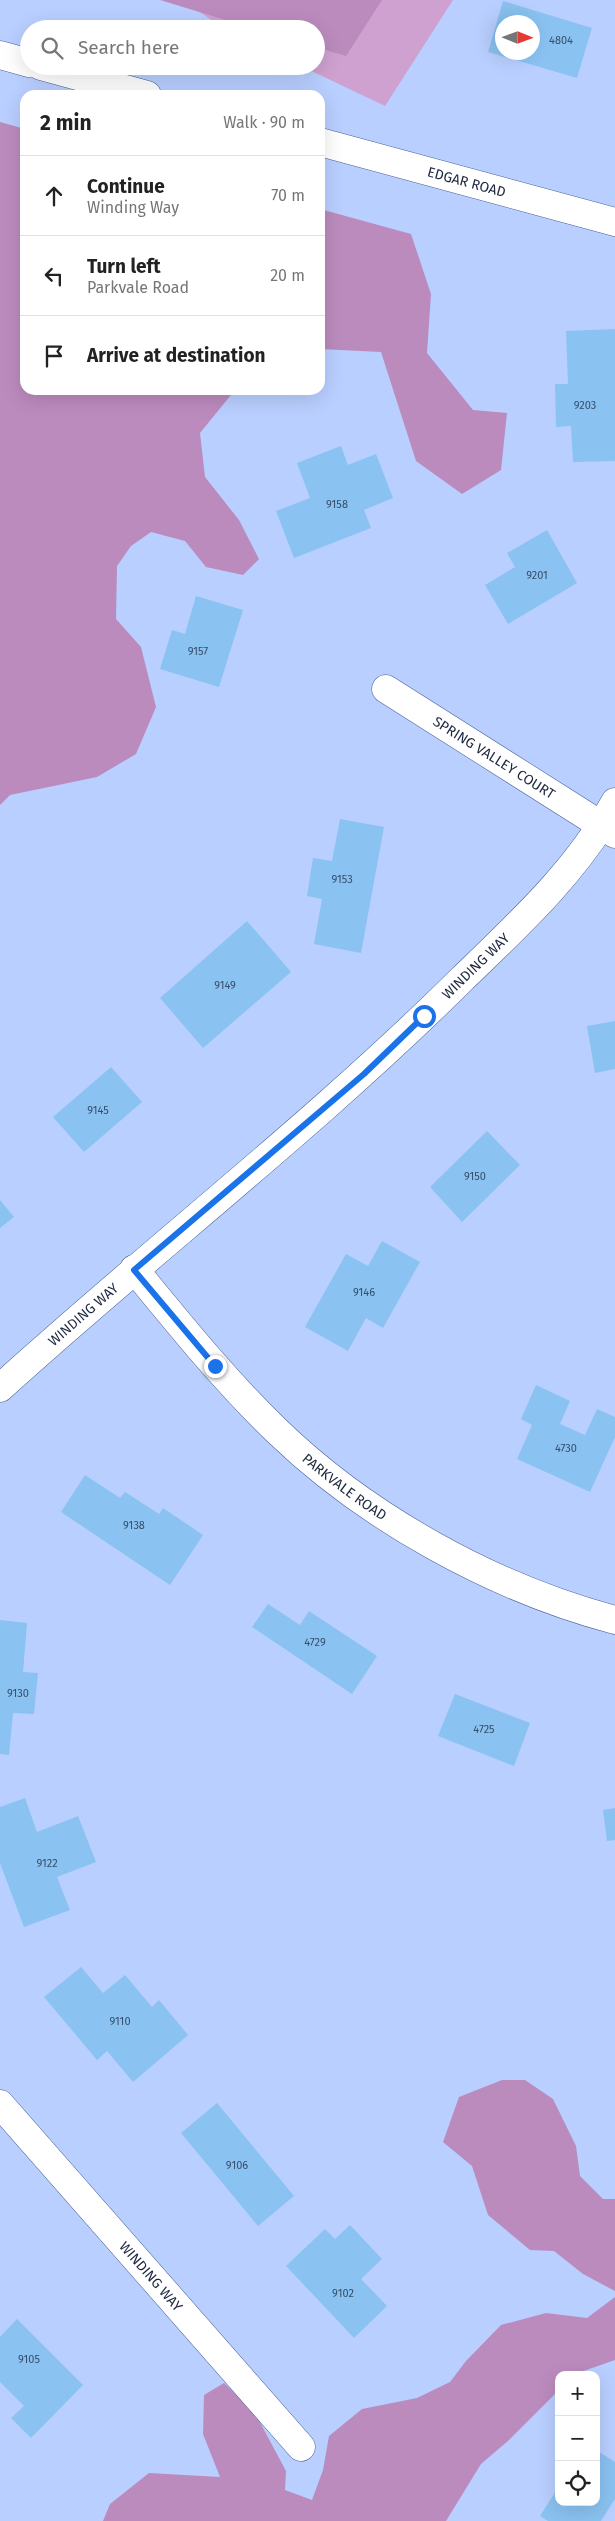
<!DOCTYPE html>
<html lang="en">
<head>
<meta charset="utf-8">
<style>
	body { margin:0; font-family:"Fira Sans",sans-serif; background:#f2f2f2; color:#222 }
	.controls { position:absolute; right:15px; bottom:15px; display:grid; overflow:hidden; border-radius:10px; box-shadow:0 5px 20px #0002 }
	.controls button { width:45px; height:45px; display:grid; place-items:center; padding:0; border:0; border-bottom:1px solid #e0e0e0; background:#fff; color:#222; font:25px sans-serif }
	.compass { position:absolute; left:495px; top:15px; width:45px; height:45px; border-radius:50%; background:#fff; box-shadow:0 5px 20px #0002; rotate:91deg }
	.stop { position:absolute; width:15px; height:15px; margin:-11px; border:4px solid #1a73e8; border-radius:50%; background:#fff }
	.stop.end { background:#1a73e8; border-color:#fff; box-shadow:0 1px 5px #0008 }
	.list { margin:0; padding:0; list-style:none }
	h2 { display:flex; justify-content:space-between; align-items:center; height:65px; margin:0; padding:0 20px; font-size:21px }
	h2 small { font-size:16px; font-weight:400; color:#767676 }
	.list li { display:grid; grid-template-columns:32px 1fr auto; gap:15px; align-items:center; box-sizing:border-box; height:80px; padding:0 20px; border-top:1px solid #e0e0e0 }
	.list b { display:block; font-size:19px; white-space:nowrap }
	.list p { margin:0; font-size:16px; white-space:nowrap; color:#767676 }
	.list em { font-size:16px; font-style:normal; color:#767676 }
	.icon { flex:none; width:28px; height:28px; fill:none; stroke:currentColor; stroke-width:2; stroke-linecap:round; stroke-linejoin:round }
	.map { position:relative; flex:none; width:615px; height:2521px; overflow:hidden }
	.search { position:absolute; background:#fff; box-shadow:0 5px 20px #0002; left:20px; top:20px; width:305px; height:55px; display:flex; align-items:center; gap:12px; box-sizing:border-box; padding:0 18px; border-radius:28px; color:#767676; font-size:19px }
	.panel { position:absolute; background:#fff; box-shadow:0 5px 20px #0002; left:20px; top:90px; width:305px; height:305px; border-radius:15px }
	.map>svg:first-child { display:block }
	.green { fill:#cfa1d0 }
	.forest { fill:#bb8bbd }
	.building { fill:#8ac2f1; fill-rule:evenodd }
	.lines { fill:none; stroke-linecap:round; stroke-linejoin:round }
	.minor-casing { stroke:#4a6195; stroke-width:29 }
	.minor { stroke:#fff; stroke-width:28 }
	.route { stroke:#1a73e8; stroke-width:6 }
	.labels { text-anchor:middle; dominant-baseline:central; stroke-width:4; stroke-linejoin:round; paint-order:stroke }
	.number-label { font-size:11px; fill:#384e6a }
	.street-label { font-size:14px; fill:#1d273d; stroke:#eaf0fc }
</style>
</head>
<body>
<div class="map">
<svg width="615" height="2521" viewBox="0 0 615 2521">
	<rect width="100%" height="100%" fill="#b9cfff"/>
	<path class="green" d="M183,0h270l-68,106 -84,-40h15v-37h-92z"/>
	<path class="forest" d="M160,0h222l-36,56 -30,-9v-18h-61z
		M0,122l25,7v261h210l-35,43 5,44 34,43 20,39 -16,16 -37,-8 -21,-26 -34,-9 -20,14 -14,20 -1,53 25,28 15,60 -20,47 -39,23 -87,18 -10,10z
		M320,209l91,25 20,60 -4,59 46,57 34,3 -6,57 -39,24 -46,-33 -35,-109 -61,-3z
		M502,2080h23l28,19 23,47 4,30 23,23h12v92l-32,-17 -29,-23 -24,-1 -42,-35 -16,-49 -29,-24 16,-45z
		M615,2297v63l-43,15h-13v15l-51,51 -27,23 -35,57h-343l7,-17 39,-31 71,4 -17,-43 1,-39 20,-12 31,30 31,58 -1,19 27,10 11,-30 6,-34 33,-27 55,-11 33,-16 16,-21 35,-36 45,-12 41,5z"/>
	<path class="building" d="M503,1l89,27 -15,50 -89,-26zM502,22h30v30h-30z
		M615,329v132l-42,1 -2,-36 -15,1 -1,-43h13l-2,-53z
		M341,446l7,19 28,-11 17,44 -29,12 7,18 -77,30 -18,-47 34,-13 -13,-35z
		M547,530l30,53 -69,41 -23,-39 30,-18 -8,-14z
		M196,596l47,14 -24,77 -59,-18 12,-39 13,4z
		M340,819l44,8 -23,126 -47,-9 8,-45 -15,-3 6,-38 19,3z
		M247,921l44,51 -88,76 -43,-50z
		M615,1021v48l-20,4 -8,-47z
		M111,1067l31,35 -58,50 -31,-35z
		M487,1131l33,34 -58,57 -32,-35z
		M0,1200l14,17 -14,11z
		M382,1241l38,21 -37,66 -17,-10 -18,33 -43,-24 41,-73 22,12z
		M536,1385l34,16 -10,23 25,11 12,-26 18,8v20l-25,55 -73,-33 15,-34 -11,-6z
		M85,1475l35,23 5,-6 34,22 4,-6 40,27 -33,50 -109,-73z
		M268,1604l32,21 9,-14 68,45 -25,38 -100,-67z
		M0,1620l27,3 -4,49 15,1 -4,41 -21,-1 -4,42 -9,-1z
		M455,1694l75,29 -16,43 -76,-30z
		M25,1798l12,34 41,-16 18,46 -39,15 13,33 -46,17 -24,-64v-56z
		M615,1808v32l-8,1 -4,-31z
		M81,1967l22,26 22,-18 27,32 7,-7 29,35 -55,47 -26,-31 -10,9 -53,-63z
		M217,2103l77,93 -36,30 -77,-93z
		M350,2225l32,34 -21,20 26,27 -33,32 -68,-72 39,-37 10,10z
		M17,2319l66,66 -52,53 -20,-20 13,-12 -24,-24v-45z
		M596,2450l19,12v37l-14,22h-53l-8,-5 19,-30v16h37z"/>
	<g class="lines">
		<defs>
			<g id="minor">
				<path d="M0,55l29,8"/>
				<path d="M41,66l106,29"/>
				<path id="s1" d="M320,142l295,80"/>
				<path id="s2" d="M386,689l229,145"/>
				<path id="s3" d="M134,1269c46,56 91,112 143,162 90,87 217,157 338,189"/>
				<path id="s4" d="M0,1388c152,-138 316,-264 462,-409 56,-54 115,-108 153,-177"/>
				<path id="s5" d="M0,2104l301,343"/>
			</g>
		</defs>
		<use href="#minor" class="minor-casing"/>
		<use href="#minor" class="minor"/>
	</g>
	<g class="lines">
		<path class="route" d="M215,1366l-81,-96 230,-196 60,-58"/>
	</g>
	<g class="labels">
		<g class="number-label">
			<text x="561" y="40">4804</text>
			<text x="585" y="405">9203</text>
			<text x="337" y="504">9158</text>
			<text x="537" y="575">9201</text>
			<text x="198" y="651">9157</text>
			<text x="342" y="879">9153</text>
			<text x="225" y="985">9149</text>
			<text x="98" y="1110">9145</text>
			<text x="475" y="1176">9150</text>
			<text x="364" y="1292">9146</text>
			<text x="566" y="1448">4730</text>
			<text x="134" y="1525">9138</text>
			<text x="315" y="1642">4729</text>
			<text x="18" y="1693">9130</text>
			<text x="484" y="1729">4725</text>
			<text x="47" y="1863">9122</text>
			<text x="120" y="2021">9110</text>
			<text x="237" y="2165">9106</text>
			<text x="343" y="2293">9102</text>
			<text x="29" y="2359">9105</text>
		</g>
		<g class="street-label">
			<text stroke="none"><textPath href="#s1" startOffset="152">EDGAR ROAD</textPath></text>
			<text stroke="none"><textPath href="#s2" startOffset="128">SPRING VALLEY COURT</textPath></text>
			<text stroke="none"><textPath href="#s4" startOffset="636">WINDING WAY</textPath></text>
			<text stroke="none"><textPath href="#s4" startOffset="111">WINDING WAY</textPath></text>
			<text stroke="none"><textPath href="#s3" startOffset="304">PARKVALE ROAD</textPath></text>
			<text stroke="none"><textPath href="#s5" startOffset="229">WINDING WAY</textPath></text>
		</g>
	</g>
</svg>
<div class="controls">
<button>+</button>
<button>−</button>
<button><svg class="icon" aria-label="locate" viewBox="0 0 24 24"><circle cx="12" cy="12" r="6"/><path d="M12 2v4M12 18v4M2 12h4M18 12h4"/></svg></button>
</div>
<svg class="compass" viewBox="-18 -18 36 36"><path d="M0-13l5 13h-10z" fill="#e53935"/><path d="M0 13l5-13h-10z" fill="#767676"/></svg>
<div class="stop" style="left:424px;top:1016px"></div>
<div class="stop end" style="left:215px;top:1366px"></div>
<div class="search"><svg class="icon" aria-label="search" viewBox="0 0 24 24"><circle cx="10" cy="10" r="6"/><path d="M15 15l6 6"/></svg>Search here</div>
<section class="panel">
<h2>2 min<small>Walk · 90 m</small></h2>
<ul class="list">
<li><svg class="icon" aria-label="ahead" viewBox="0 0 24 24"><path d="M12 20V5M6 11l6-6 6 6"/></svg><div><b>Continue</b><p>Winding Way</p></div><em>70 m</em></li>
<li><svg class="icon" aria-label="left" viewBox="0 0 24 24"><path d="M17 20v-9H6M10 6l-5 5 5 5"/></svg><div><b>Turn left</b><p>Parkvale Road</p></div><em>20 m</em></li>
<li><svg class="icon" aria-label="arrive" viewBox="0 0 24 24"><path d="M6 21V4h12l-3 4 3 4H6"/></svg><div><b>Arrive at destination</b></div></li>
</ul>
</section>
</div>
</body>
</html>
